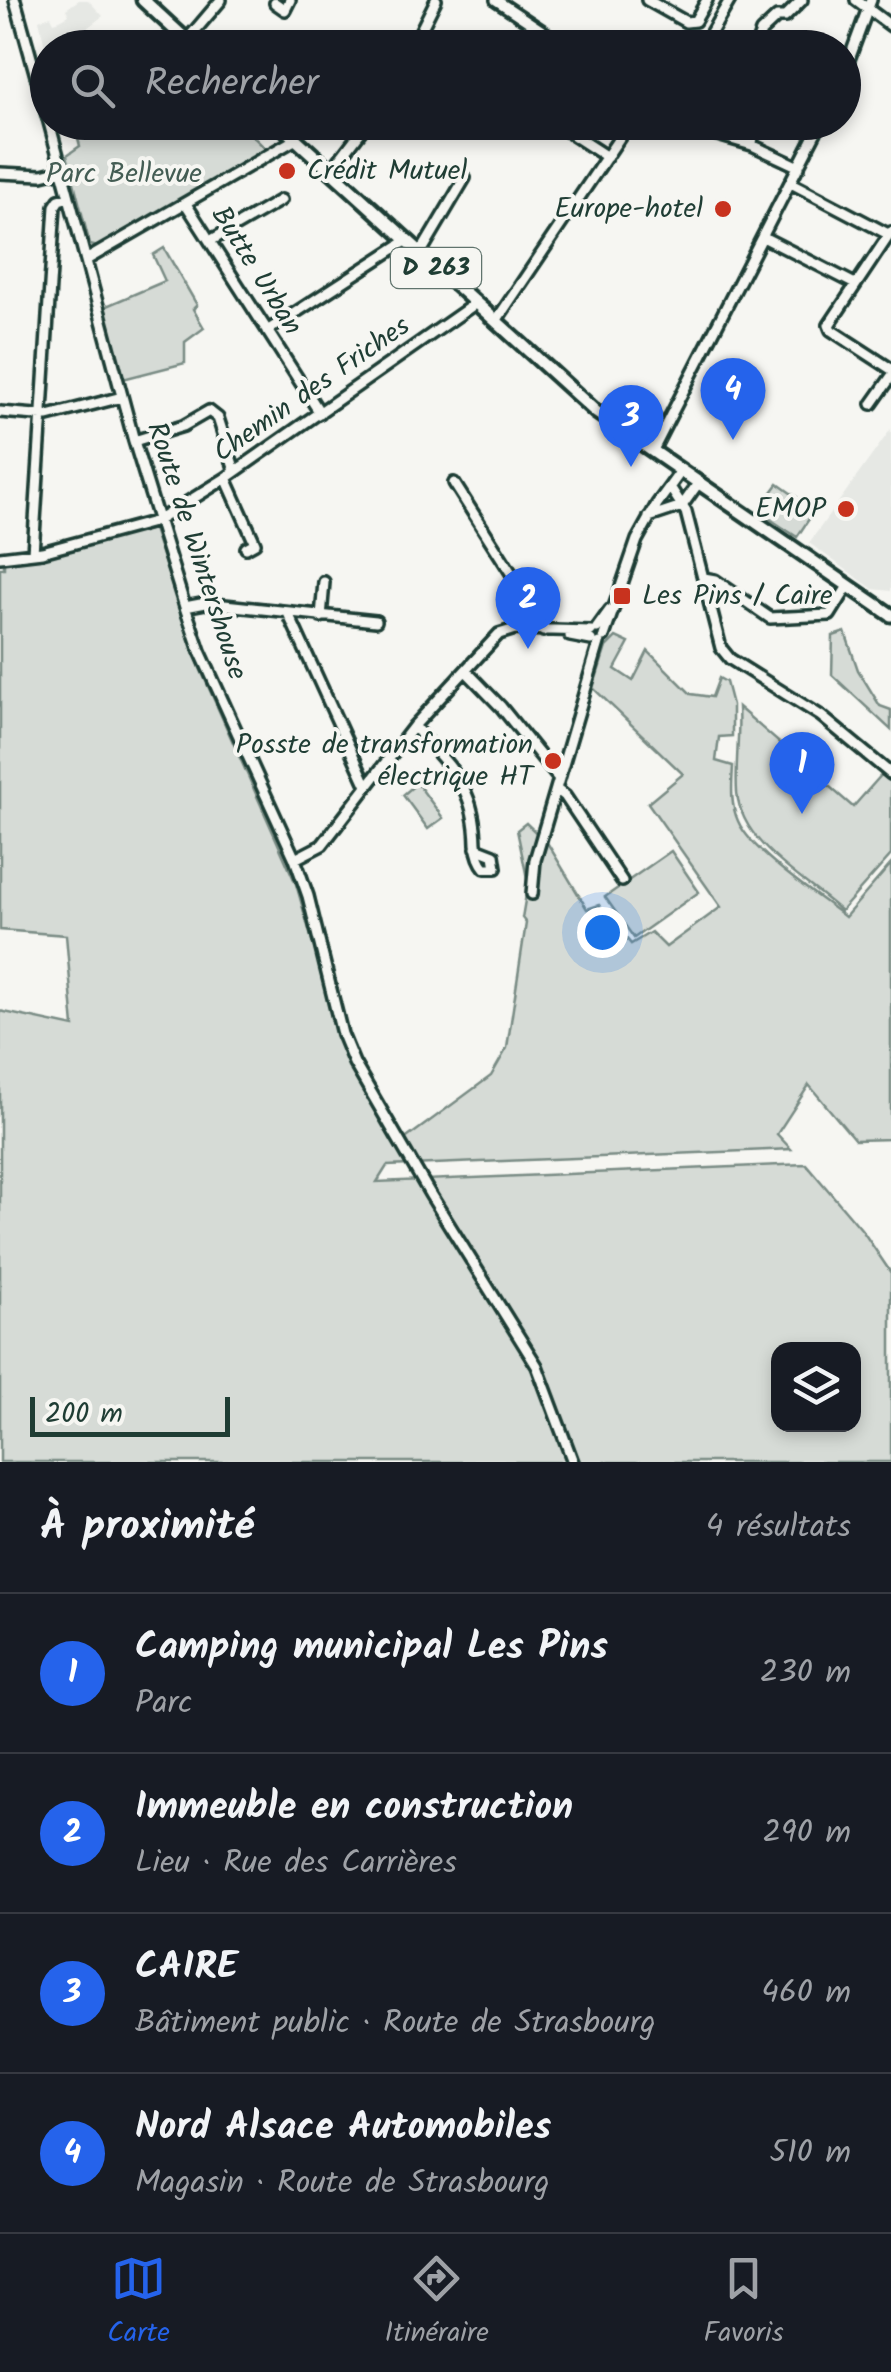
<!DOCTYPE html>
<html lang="fr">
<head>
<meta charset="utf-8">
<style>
	body { margin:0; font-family:Kalam,sans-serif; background:#242831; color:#f1f3f6 }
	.controls { position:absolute; right:30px; bottom:30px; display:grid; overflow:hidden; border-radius:20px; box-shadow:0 5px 15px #0003 }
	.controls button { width:90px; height:90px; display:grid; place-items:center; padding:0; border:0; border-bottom:2px solid #363941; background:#171b24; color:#f1f3f6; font:50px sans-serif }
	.scale { position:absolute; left:30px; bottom:25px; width:200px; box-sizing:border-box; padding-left:10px; border:5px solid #1f3d34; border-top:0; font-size:28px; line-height:35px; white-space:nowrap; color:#1f3d34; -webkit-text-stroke:8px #f6f6f2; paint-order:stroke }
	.you { position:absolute; left:602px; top:932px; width:35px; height:35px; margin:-25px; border:8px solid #fff; border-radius:50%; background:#1a73e8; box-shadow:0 0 0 15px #1a73e833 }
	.badge { display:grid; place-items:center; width:65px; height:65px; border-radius:50%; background:#2563eb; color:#fff; font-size:32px; font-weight:700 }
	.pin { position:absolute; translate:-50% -82px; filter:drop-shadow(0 2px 5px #0008) }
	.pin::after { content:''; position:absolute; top:52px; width:35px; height:30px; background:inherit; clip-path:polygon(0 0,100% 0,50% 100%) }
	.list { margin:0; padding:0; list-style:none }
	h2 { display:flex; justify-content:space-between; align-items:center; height:130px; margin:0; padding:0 40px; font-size:42px }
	h2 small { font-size:32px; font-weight:400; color:#9ea1a6 }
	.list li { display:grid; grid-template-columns:65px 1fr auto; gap:30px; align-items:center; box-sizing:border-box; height:160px; padding:0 40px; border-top:2px solid #363941 }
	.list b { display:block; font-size:38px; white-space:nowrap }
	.list p { margin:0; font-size:32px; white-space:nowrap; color:#9ea1a6 }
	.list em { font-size:32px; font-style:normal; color:#9ea1a6 }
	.icon { flex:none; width:55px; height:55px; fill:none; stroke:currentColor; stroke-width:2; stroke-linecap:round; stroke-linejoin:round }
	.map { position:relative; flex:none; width:891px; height:1462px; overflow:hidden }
	.search { position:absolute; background:#171b24; box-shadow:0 5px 15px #0003; left:30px; right:30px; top:30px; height:110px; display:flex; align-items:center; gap:25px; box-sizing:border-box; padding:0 35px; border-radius:55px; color:#9ea1a6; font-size:38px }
	.sheet { height:770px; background:#171b24 }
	nav { display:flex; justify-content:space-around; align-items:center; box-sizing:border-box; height:140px; border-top:2px solid #363941; background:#171b24; font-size:28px; color:#9ea1a6 }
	nav a { display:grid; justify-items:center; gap:5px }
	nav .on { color:#2563eb }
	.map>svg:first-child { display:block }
	.built { fill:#e6e8e4 }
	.green { fill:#d6dbd6; stroke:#7a8c85; stroke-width:2.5; fill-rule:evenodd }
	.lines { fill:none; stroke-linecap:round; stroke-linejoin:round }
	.minor-casing { stroke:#1f3d34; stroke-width:16 }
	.major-casing { stroke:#1f3d34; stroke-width:19 }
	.minor { stroke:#f6f6f2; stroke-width:9 }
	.major { stroke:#f6f6f2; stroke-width:11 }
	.poi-dot { fill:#c8321e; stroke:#f6f6f2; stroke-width:4 }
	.labels { text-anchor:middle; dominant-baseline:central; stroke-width:8; stroke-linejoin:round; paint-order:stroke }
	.shield { fill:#f6f6f2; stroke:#60746d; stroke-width:2.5 }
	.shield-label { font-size:25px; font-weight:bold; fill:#1f3d34 }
	.poi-label { font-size:28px; fill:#1f3d34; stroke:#f6f6f2; text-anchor:end }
	.park-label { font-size:28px; fill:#445d54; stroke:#f6f6f2 }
	.street-label { font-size:28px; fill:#1f3d34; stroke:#f6f6f2 }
</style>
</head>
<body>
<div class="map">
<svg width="891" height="1462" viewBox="0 0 891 1462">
	<rect width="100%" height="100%" fill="#f6f6f2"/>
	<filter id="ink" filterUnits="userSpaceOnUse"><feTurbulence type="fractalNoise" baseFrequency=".01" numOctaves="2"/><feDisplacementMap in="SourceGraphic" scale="20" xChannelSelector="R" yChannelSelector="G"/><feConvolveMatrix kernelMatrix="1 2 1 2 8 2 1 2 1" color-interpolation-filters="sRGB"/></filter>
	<g filter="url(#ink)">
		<path class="built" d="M79,0h9l15,16 -20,15 -3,-4 -6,3 2,5 -11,5 -2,-4 -6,2v5l-12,3 -6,-26 12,-4 3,6 6,-2 9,-5 -3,-6z
			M891,429v162l-18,-2 -64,-46z"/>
		<path class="green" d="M74,123h165l27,26 -168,98 -8,-2 -23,-90 13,-9z
			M164,248l33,57 -4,4 11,19 -19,14v21l-62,16 -19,-72 61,-26 -12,-26z
			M778,484l37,26 -18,27 -39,-26z
			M153,529l47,139 96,216 48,169 60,87 87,-64 16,-28 19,-125 -4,-5 6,-35 -11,-53 9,-7 22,21 39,65 12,-4 32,39 20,-12 15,15 55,-40 -73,-104 35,-29 -90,-86 13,-41 10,-10 13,6 -14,26 18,12 15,-30 43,43 21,3 7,-19 7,4 6,23v31l-13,1 -3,24 17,5c-1,19 -3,37 5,55 13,31 80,75 107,96l46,-53v275l-36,1 -46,-55 -32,49 14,15 -404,17 -10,16 429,-18 56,66 29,43v189h-891v-451l74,16 -8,-92 -66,-5v-362h4v-6zM778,1350h76v74h-76z
			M845,632l13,38 22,36 11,4v20l-59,-55 1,-39z
			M738,707l115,100 38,-43v91l-50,56c-35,-32 -100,-66 -104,-119 -2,-28 3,-57 1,-85z
			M417,783l26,35 -15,11 -25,-34z
			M671,851l28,41 -65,46 -29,-41z"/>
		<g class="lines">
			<defs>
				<path id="minor" d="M15,0l33,119
					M496,0l72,48
					M647,0l39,22 9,-1 12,-21
					M856,0l35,26
					M275,3l10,7 5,-10
					M419,35l19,13
					M187,40l34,-40
					M412,48l24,-48
					M702,48l28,-48
					M755,48l6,-16 16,-15h8l17,-17
					M844,73l27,-73
					M49,122l85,319 51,166 15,44 95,208 13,37 34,138 12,29 76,131 107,172 36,96
					M553,122l54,35
					M690,122l21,11 41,12 47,22
					M752,145l2,-23
					M330,172l38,-50
					M0,173l42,2 20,-5
					M791,183l99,52
					M186,204l134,209
					M891,232l-62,93 2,5 60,39
					M763,237l92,47
					M210,241l71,-41
					M420,254l45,-76
					M86,260l210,-121
					M496,321l134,-199
					M267,331l139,-90
					M872,404l19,-27
					M0,412l48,4 74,-19
					M134,441l49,-15 26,-15 9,7 17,53
					M653,450l168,-328
					M226,478l29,65 -9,5
					M454,483l87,137 2,11
					M670,487l16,25 35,136 9,11 91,57 70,58
					M649,517l33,-11 17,-24
					M33,553l22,-347 4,-6 10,-3
					M0,557l42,-5 115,-31 69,-43 250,-175
					M704,578l11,2 55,38 60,-3 18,-29
					M185,607l21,-4 170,18
					M288,613l79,173
					M321,617l3,-35
					M597,628l13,-18
					M570,636l21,4
					M604,636l33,-96 20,-36 24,-33
					M466,671l35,36 58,72
					M414,726c36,42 61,59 62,118 1,9 3,17 9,24h11l-2,-13 -18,-7
					M556,789l9,7 57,85
					M295,859l27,-14 92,-119 85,-92 16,-5 76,2
					M532,894l3,-34 64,-217"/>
				<path id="major" d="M143,0l52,48
					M277,122l319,290 295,203"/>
			</defs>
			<use href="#minor" class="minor-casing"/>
			<use href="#major" class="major-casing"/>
			<use href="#minor" class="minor"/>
			<use href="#major" class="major"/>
		</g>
	</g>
	<g class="poi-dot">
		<circle cx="287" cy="171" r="10"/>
		<circle cx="723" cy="209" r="10"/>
		<circle cx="846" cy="509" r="10"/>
		<rect x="612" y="586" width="20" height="20" rx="5"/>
		<circle cx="553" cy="761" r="10"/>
	</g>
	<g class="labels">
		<rect class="shield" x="391" y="248" width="90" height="40" rx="8"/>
		<g class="shield-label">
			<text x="436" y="268">D 263</text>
		</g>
		<g class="poi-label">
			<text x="307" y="171" text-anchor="start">Crédit Mutuel</text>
			<text x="703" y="209">Europe-hotel</text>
			<text x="826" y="509">EMOP</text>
			<text x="642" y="596" text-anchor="start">Les Pins / Caire</text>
			<text x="533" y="745">Posste de transformation<tspan x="533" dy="32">électrique HT</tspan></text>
		</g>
		<g class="park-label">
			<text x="124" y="174">Parc Bellevue</text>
		</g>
		<g class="street-label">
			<text transform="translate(256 271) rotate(58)">Butte Urban</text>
			<text transform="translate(312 390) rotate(-35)">Chemin des Friches</text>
			<text transform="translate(196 551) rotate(72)">Route de Wintershouse</text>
		</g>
	</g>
</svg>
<div class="controls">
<button><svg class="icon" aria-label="layers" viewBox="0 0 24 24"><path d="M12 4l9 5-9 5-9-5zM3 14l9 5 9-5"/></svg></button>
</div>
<div class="scale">200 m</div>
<div class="you"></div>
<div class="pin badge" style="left:802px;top:814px">1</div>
<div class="pin badge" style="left:528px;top:649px">2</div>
<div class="pin badge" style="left:631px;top:467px">3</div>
<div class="pin badge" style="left:733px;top:440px">4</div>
<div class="search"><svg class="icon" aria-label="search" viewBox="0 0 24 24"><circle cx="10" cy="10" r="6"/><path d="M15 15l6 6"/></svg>Rechercher</div>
</div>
<section class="sheet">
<h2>À proximité<small>4 résultats</small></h2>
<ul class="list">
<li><span class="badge">1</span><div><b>Camping municipal Les Pins</b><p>Parc</p></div><em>230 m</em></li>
<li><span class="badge">2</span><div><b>Immeuble en construction</b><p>Lieu · Rue des Carrières</p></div><em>290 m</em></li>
<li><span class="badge">3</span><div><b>CAIRE</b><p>Bâtiment public · Route de Strasbourg</p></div><em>460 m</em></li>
<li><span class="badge">4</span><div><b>Nord Alsace Automobiles</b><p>Magasin · Route de Strasbourg</p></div><em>510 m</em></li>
</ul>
</section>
<nav>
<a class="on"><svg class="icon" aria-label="map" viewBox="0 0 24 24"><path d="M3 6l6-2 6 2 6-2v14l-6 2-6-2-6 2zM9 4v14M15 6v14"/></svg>Carte</a>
<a><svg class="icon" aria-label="directions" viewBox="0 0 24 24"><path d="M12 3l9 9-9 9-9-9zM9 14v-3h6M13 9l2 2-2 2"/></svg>Itinéraire</a>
<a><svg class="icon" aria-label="saved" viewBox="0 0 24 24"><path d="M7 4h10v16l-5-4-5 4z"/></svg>Favoris</a>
</nav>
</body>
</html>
